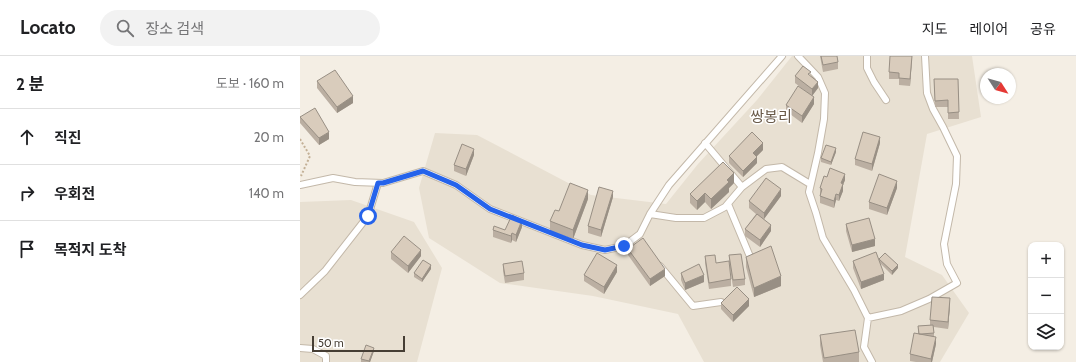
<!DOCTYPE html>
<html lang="ko">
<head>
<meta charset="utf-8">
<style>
	body { margin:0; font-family:Cabin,"Noto Sans KR",sans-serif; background:#f2f2f2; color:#202124 }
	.controls { position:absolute; right:12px; bottom:12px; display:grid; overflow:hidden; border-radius:8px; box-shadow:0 1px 3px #0004 }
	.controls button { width:36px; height:36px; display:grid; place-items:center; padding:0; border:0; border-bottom:1px solid #e0e0e0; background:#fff; color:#202124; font:20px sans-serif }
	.compass { position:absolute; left:680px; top:12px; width:36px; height:36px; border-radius:50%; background:#fff; box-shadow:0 1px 3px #0004; rotate:126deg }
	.scale { position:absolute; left:12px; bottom:10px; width:93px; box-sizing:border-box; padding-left:4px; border:2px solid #463e34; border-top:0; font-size:11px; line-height:14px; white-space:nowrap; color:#463e34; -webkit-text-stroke:3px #fff; paint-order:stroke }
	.stop { position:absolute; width:12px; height:12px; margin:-9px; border:3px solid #2563eb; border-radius:50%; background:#fff }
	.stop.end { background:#2563eb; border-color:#fff; box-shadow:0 1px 4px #0008 }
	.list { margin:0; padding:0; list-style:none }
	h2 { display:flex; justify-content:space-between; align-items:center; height:52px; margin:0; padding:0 16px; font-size:17px }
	h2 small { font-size:13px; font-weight:400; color:#757577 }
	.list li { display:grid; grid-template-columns:26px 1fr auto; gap:12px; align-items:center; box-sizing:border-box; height:56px; padding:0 16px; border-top:1px solid #e0e0e0 }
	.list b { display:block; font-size:15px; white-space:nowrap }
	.list em { font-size:13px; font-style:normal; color:#757577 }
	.icon { flex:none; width:22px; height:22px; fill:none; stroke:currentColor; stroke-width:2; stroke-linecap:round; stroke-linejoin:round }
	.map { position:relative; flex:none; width:776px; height:306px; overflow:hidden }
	header { display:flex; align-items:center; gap:24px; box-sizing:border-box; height:56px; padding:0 20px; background:#fff; border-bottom:1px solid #e0e0e0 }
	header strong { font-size:19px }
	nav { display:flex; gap:22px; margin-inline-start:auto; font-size:14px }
	.search { width:280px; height:36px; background:#f2f2f2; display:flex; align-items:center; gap:10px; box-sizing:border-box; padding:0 14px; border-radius:22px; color:#757577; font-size:15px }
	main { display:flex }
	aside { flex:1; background:#fff }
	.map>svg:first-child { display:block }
	.residential { fill:#e8e0d2 }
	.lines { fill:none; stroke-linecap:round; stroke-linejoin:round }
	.service-casing { stroke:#c3b8a9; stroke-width:8 }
	.path { stroke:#c3b096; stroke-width:2; stroke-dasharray:2 2; stroke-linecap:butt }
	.service { stroke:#fff; stroke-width:6 }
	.wall { fill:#bbafa2 }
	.shaded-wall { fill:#988f84 }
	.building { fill:#d9ccbc; stroke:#988f84 }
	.route { stroke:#2563eb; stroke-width:5 }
	.labels { text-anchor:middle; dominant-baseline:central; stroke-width:3; stroke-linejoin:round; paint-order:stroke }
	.quarter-label { font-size:15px; fill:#6a5b4a; stroke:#fff }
</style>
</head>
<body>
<header>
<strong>Locato</strong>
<div class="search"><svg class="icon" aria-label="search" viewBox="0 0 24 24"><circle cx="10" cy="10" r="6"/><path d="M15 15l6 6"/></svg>장소 검색</div>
<nav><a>지도</a><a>레이어</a><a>공유</a></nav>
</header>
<main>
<aside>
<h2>2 분<small>도보 · 160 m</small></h2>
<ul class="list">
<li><svg class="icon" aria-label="ahead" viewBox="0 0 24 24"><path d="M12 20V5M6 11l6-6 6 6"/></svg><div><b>직진</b></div><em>20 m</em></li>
<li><svg class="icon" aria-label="right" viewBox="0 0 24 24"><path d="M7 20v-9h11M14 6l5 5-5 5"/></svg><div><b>우회전</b></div><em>140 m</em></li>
<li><svg class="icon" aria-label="arrive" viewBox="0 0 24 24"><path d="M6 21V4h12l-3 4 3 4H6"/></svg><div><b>목적지 도착</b></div></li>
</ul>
</aside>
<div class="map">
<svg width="776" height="306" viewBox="0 0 776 306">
	<rect width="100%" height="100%" fill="#f4eee4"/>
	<path class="residential" d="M492,0h180l9,61 -54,17 -22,123 37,18 27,38 -29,49h-236l-26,-48 -85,-18 -93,-13 -71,-45 -10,-50 16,-55 42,2 114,60 75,9 32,-40 59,-64z
		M51,144l63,22 28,46 -25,94h-117v-160z"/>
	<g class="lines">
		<defs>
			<path id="service" d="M498,0l20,21 7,16 -1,26 -6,34 -9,39 7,21 7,25 31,52 14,28 -4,29 8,15
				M567,0v12l7,14 12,18
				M405,87l37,44
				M0,129l33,-7 22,4 28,1 40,-12 33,14 34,24 92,36 23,5 19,-4 16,-12 10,-20 19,-29 113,-129
				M428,148l23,55
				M350,158l26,4h28l21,-11 17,-20 24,-18 16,-2 28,17
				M360,210l33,40 28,-4
				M0,239l25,-24 43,-55 10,-33
				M568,262l33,-7 28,-12 28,-16 -10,-19 -3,-20 12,-60 1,-28 -14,-29 -10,-18 -6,-16 -2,-37
				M0,292l13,1 13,7v6"/>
		</defs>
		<use href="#service" class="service-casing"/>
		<path class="path" d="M0,83l10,17 -9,20"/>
		<use href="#service" class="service"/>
	</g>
	<path class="wall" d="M520,0h17l1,6v7l-15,3z
		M612,0l-2,30 -11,-1v-6h-10v-7z
		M495,20h16l7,12 -6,8 2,8 -12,19 -16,-12v-6l23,-11 -14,-11z
		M634,23h24l1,40h-11v-12h-13z
		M17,25l36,22 -16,10 -20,-25z
		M0,60l29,23 -10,6 -19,-22z
		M580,87l-8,28 -17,-6v-6z
		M463,94l-6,6v7l-14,14 -14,-14v-7z
		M536,96l-5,13 -10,-3v-4z
		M174,99l-8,21 -12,-5v-6z
		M527,121l18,3 -2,5v6l-4,10 -3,-1 -2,8 -14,-5v-15z
		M434,127l-5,5v4l-18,17 -6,-7 -8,8 -7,-7v-9z
		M597,132l-10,27 -18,-6v-7z
		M481,140l-17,23 7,12 -11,16 -15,-11v-7l11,-15 -7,-6v-7z
		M313,141l-12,40 -13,-4v-7z
		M288,143l-15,40 -23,-8v-10l9,-10z
		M546,168l29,22 -23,6 -6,-21z
		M222,171l-6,15 -4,-2 -1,3 -18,-6v-7h12z
		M328,193l37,27 -15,10 -22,-31z
		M91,196l30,4 -13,17 -17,-14z
		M429,199l16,24v6l-12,2 -4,-25z
		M405,200l11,7 15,16v7l-22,3 -4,-26z
		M446,201l35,29 -27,11 -8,-30z
		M579,203l19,9 -6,7 -12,-12 4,17 -23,9 -8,-21v-7h26z
		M203,208l21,9v7l-19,3 -2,-12z
		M131,213l-9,13 -8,-5v-4z
		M317,216l-13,22 -20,-13v-6z
		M381,217l23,9 -19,8 -4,-10z
		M421,247l28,3 -16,16 -12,-13z
		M650,249l-2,24 -14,-2v9l2,8 -4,18h-16l-6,-1v-7l8,-21v-7l12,-1v-5z
		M520,279l39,17v10h-36l-3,-17z
		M74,295l-4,11h-9v-3z"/>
	<path class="shaded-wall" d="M612,0v3l-2,27v-7z
		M518,26v6l-6,8v-7z
		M53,40v7l-16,10v-6z
		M514,41v7l-12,19v-7z
		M29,76v7l-10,6v-7z
		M580,81v6l-8,28v-7z
		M463,87v7l-10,10v-7z
		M536,92v4l-5,13v-3z
		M174,93v6l-8,21v-7z
		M457,101v6l-14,14v-6z
		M434,117v10l-5,5v4l-18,17v-10l16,-19z
		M545,118v6l-2,5v6l-4,10v-6l2,-12z
		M597,125v7l-10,27v-7z
		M481,133v7l-17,23v-6z
		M288,134v9l-15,40v-9z
		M313,135v6l-12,40v-7z
		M405,137v9l-8,8v-9z
		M536,138v6l-2,8v-7z
		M222,164v7l-6,15v-7z
		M471,169v6l-11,16v-7z
		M212,177v7l-1,3v-7z
		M575,183v7l-23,6v-7z
		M121,194v6l-13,17v-7z
		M131,209v4l-9,13v-3z
		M317,209v7l-13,22v-7z
		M598,209v3l-6,7v-4z
		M365,213v7l-15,10v-7z
		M584,218v6l-23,9v-7z
		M404,219v7l-19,8v-7z
		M481,220v10l-27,11v-9z
		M650,242v7l-2,24v-7z
		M449,243v7l-16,16v-7z
		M636,281v7l-4,18h-1v-3z
		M74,292v3l-4,11h-1z"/>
	<path class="building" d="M521,0h16l1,6 -15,3z
		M590,0h22l-2,23 -11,-1v-5l-10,-1z
		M503,10l8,6 -3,2 10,8 -6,7 -17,-13z
		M35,14l18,26 -16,11 -20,-26z
		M634,23h24l1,33 -11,1v-13l-13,1z
		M498,30l16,11 -12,19 -16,-11z
		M15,52l14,24 -10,6 -19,-21z
		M452,76l11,11 -10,10 4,4 -14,14 -14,-15z
		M563,76l17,5 -8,27 -17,-5z
		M162,88l12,5 -8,20 -12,-4z
		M526,89l10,3 -5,14 -10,-4z
		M423,106l11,11 -7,7 2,2 -18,17 -6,-6 -8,8 -7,-7z
		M530,112l15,6 -4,9 2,1 -4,11 -3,-1 -2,7 -14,-5 2,-7 -2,-1 4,-12 3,1z
		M579,118l18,7 -10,27 -18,-6z
		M466,122l15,11 -17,24 -15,-12z
		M270,127l18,7 -15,40 -23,-9 5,-11 4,1z
		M299,131l14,4 -12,39 -13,-4z
		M457,158l14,11 -11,15 -15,-11z
		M212,159l10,5 -6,15 -4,-2 -1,3 -18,-6 1,-4 11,4z
		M569,162l6,21 -23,6 -6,-21z
		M104,180l17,14 -13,16 -17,-14z
		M343,182l22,31 -15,10 -22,-30z
		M471,190l10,30 -27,12 -8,-31z
		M576,196l8,22 -23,8 -8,-21z
		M297,197l20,12 -13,22 -20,-12z
		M585,197l13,12 -6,6 -13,-12z
		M441,198l4,25 -12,1 -4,-25z
		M415,199l1,8 13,-2 2,18 -22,4 -4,-27z
		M123,204l8,5 -9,14 -8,-6z
		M222,205l2,12 -19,3 -2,-12z
		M399,208l5,11 -19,8 -4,-10z
		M437,231l12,12 -16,16 -12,-12z
		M632,241l18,1 -2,24 -18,-2z
		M633,269l1,8 -13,1h-2l-1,-8z
		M555,274l4,22 -35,6 -4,-23z
		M614,277l22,4 -5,22 -21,-5z
		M66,289l8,3 -5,13 -8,-2z"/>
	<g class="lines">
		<path class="route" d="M68,160l10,-33h5l40,-12 33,14 34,24 92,36 23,5 19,-4"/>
	</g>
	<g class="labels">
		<g class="quarter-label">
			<text x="471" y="61">쌍봉리</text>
		</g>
	</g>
</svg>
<div class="controls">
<button>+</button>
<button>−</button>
<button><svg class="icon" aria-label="layers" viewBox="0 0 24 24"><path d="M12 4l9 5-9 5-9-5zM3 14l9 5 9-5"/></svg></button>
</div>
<svg class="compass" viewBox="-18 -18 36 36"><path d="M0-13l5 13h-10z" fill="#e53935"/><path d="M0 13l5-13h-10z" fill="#757577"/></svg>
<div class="scale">50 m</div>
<div class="stop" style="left:68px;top:160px"></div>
<div class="stop end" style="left:324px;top:190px"></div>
</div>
</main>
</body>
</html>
